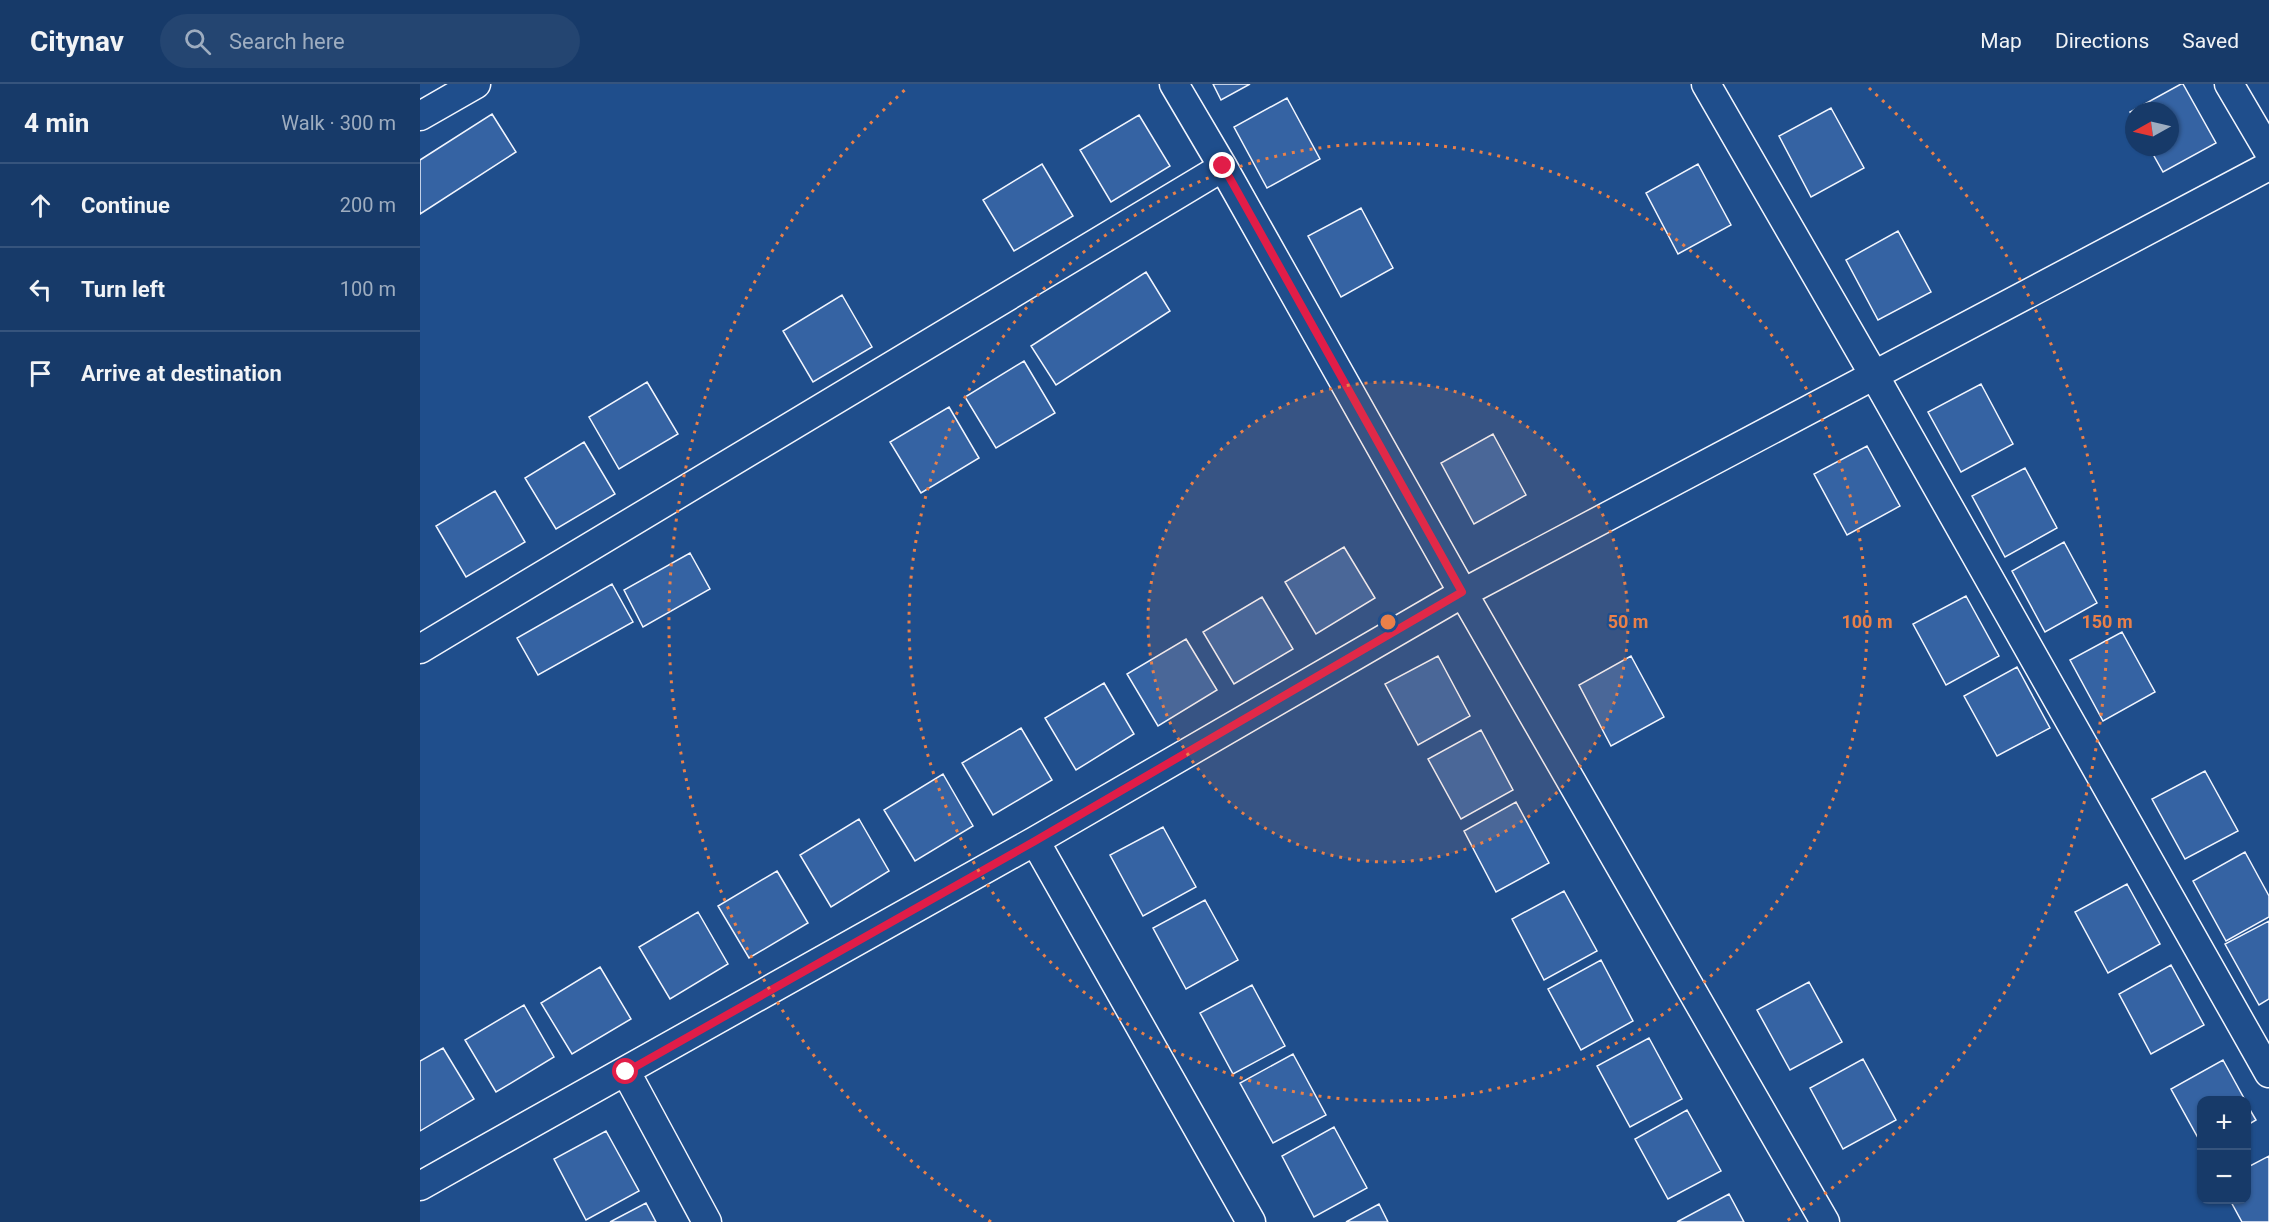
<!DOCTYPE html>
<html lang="en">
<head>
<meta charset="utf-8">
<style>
	body { margin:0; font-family:Roboto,sans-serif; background:#244571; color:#f1f3f6 }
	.controls { position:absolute; right:18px; bottom:18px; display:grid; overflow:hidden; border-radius:12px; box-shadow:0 2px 4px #0004 }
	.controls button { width:54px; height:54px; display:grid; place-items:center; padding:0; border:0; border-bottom:2px solid #36547d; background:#173a69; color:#f1f3f6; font:30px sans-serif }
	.compass { position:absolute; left:1705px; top:18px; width:54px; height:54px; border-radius:50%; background:#173a69; box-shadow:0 2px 4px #0004; rotate:262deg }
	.stop { position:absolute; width:18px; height:18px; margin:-14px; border:4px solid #e11d48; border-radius:50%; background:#fff }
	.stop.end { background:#e11d48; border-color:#fff; box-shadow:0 2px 6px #0008 }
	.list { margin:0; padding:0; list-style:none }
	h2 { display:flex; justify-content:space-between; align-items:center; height:78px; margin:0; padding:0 24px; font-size:26px }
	h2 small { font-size:20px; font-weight:400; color:#9eadc0 }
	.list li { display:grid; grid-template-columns:39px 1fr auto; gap:18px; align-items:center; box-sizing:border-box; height:84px; padding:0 24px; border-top:2px solid #36547d }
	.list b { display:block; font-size:22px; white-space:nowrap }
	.list em { font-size:20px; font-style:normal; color:#9eadc0 }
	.icon { flex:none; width:33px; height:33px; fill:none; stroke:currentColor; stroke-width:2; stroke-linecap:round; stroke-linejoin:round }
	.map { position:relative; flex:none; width:1849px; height:1138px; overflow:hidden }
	header { display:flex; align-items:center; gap:36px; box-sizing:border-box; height:84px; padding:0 30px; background:#173a69; border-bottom:2px solid #36547d }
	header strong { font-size:28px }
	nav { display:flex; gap:33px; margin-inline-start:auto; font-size:21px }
	.search { width:420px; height:54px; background:#244571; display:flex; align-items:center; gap:15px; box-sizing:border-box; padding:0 21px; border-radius:33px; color:#9eadc0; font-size:22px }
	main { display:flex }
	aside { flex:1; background:#173a69 }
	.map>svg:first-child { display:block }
	.building { fill:#3563a3; stroke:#f2f6ff; stroke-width:1.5 }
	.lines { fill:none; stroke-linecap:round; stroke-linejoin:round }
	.street-casing { stroke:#f2f6ff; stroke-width:31 }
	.street { stroke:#1f4e8c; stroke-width:28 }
	.route { stroke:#e11d48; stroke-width:8 }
	.ring { fill:none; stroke:#ea8049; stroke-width:3; stroke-dasharray:3 6 }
	.centre { fill:#ea8049; stroke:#1f4e8c; stroke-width:3 }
	.ring-label { font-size:18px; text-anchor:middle; font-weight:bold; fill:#ea8049; stroke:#1f4e8c; stroke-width:4.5; stroke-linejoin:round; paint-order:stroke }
</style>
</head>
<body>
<header>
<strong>Citynav</strong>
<div class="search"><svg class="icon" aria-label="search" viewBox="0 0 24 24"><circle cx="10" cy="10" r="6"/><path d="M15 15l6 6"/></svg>Search here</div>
<nav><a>Map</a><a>Directions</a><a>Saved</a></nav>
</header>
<main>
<aside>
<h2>4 min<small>Walk · 300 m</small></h2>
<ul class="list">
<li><svg class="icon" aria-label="ahead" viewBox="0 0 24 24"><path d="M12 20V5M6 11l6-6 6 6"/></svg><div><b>Continue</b></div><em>200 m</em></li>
<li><svg class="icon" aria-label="left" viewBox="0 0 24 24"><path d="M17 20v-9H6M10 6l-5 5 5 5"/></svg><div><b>Turn left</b></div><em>100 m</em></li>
<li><svg class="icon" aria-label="arrive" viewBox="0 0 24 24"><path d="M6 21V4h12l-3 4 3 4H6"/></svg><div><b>Arrive at destination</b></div></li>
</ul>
</aside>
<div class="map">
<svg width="1849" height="1138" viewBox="0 0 1849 1138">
	<rect width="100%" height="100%" fill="#1f4e8c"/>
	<path class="building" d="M793,0h37l-29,16z
		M1761,0h2l33,59 -53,29 -14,-25h21v-36h-36v8l-4,-7z
		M867,14l33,61 -53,29 -33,-61z
		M1411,24l33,60 -53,29 -32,-61z
		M72,30l24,38 -96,62v-54z
		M719,31l31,51 -59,36 -31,-52z
		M622,80l31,52 -59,35 -31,-51z
		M1278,80l33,61 -53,29 -32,-61z
		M941,124l32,60 -52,29 -33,-61z
		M1478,147l33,61 -53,28 -32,-60z
		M726,188l24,39 -114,74 -25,-39z
		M422,211l30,52 -59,35 -30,-51z
		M604,277l31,52 -59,35 -31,-51z
		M227,298l31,52 -59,35 -30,-52z
		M1561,300l32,60 -52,28 -33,-60z
		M529,323l30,51 -58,35 -31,-51z
		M1073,350l33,61 -52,29 -33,-61z
		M164,358l31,52 -59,35 -31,-51z
		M1447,362l33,60 -53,29 -33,-61z
		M1605,384l32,60 -52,29 -33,-61z
		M75,407l30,51 -59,35 -30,-51z
		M1644,458l33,61 -52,29 -33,-61z
		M924,463l31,51 -59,36 -31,-52z
		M270,469l20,36 -67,38 -19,-37z
		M192,500l21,38 -95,53 -21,-37z
		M1546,512l33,60 -53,29 -33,-61z
		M842,513l31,52 -59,35 -31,-52z
		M1702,548l33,60 -52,29 -33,-61z
		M766,555l31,51 -59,36 -31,-52z
		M1018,572l32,60 -52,29 -33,-61z
		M1211,572l33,61 -53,29 -32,-61z
		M1597,583l33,61 -53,28 -33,-60z
		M684,599l30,51 -58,36 -31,-52z
		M601,644l31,52 -59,35 -31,-52z
		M1061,646l32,60 -52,29 -33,-60z
		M1785,687l33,60 -53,28 -33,-60z
		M523,690l30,52 -58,35 -31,-51z
		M1096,718l33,61 -53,29 -32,-61z
		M439,735l30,52 -58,36 -31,-52z
		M743,743l33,60 -53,29 -33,-61z
		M1825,768l24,44v21l-43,24 -33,-60z
		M357,787l31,52 -59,35 -31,-52z
		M1707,800l33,60 -52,29 -33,-61z
		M1144,807l33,60 -53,29 -32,-61z
		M785,816l33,60 -52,29 -33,-61z
		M278,828l30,52 -58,35 -31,-52z
		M1849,837v78l-10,6 -34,-61z
		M1181,876l32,61 -52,29 -33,-61z
		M1751,881l33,60 -53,29 -32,-60z
		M180,883l31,52 -59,35 -31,-51z
		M1389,898l33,60 -52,28 -33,-60z
		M832,901l33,61 -52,28 -33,-61z
		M104,921l30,52 -58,35 -31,-52z
		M1229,954l33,61 -52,28 -33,-61z
		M23,964l31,51 -54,32v-70z
		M873,970l33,61 -53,28 -33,-60z
		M1443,975l33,61 -53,29 -33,-61z
		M1803,976l22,40h-43v45l-31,-56z
		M1826,1019l10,17 -10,6z
		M1267,1026l34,61 -53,28 -33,-60z
		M914,1043l33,61 -53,29 -32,-61z
		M186,1047l33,60 -53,29 -32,-61z
		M1849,1072v66h-27l-12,-22h16v-32z
		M1309,1110l15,28h-67z
		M226,1119l10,19h-46z
		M959,1120l9,18h-42z"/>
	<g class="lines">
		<defs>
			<path id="street" d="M754,0l49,83 240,426 362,629
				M1286,0l168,291 395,698
				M1809,0l40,68
				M0,32l56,-32
				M0,565l803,-482
				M615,757l216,381
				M206,988l81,150
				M0,1102l615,-345 428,-248 806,-427"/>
		</defs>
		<use href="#street" class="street-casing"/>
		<use href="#street" class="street"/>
	</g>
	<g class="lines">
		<path class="route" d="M206,988l409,-231 427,-249 -239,-426"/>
	</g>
	<circle cx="968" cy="538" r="240" fill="#ea8049" fill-opacity=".12"/>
	<g class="ring">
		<circle cx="968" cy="538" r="240"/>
		<circle cx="968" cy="538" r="479"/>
		<path d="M571 1138A719 719 0 0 1 487 4M1449 4A719 719 0 0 1 1365 1138"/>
	</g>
	<circle cx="968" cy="538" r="9" class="centre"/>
	<g class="ring-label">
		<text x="1208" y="544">50 m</text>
		<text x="1447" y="544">100 m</text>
		<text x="1687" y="544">150 m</text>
	</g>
</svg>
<div class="controls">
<button>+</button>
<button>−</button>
</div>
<svg class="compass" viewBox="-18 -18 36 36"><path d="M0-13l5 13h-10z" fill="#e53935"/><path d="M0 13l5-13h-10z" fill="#9eadc0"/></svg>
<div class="stop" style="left:206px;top:988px"></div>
<div class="stop end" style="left:803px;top:82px"></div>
</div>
</main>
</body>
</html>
